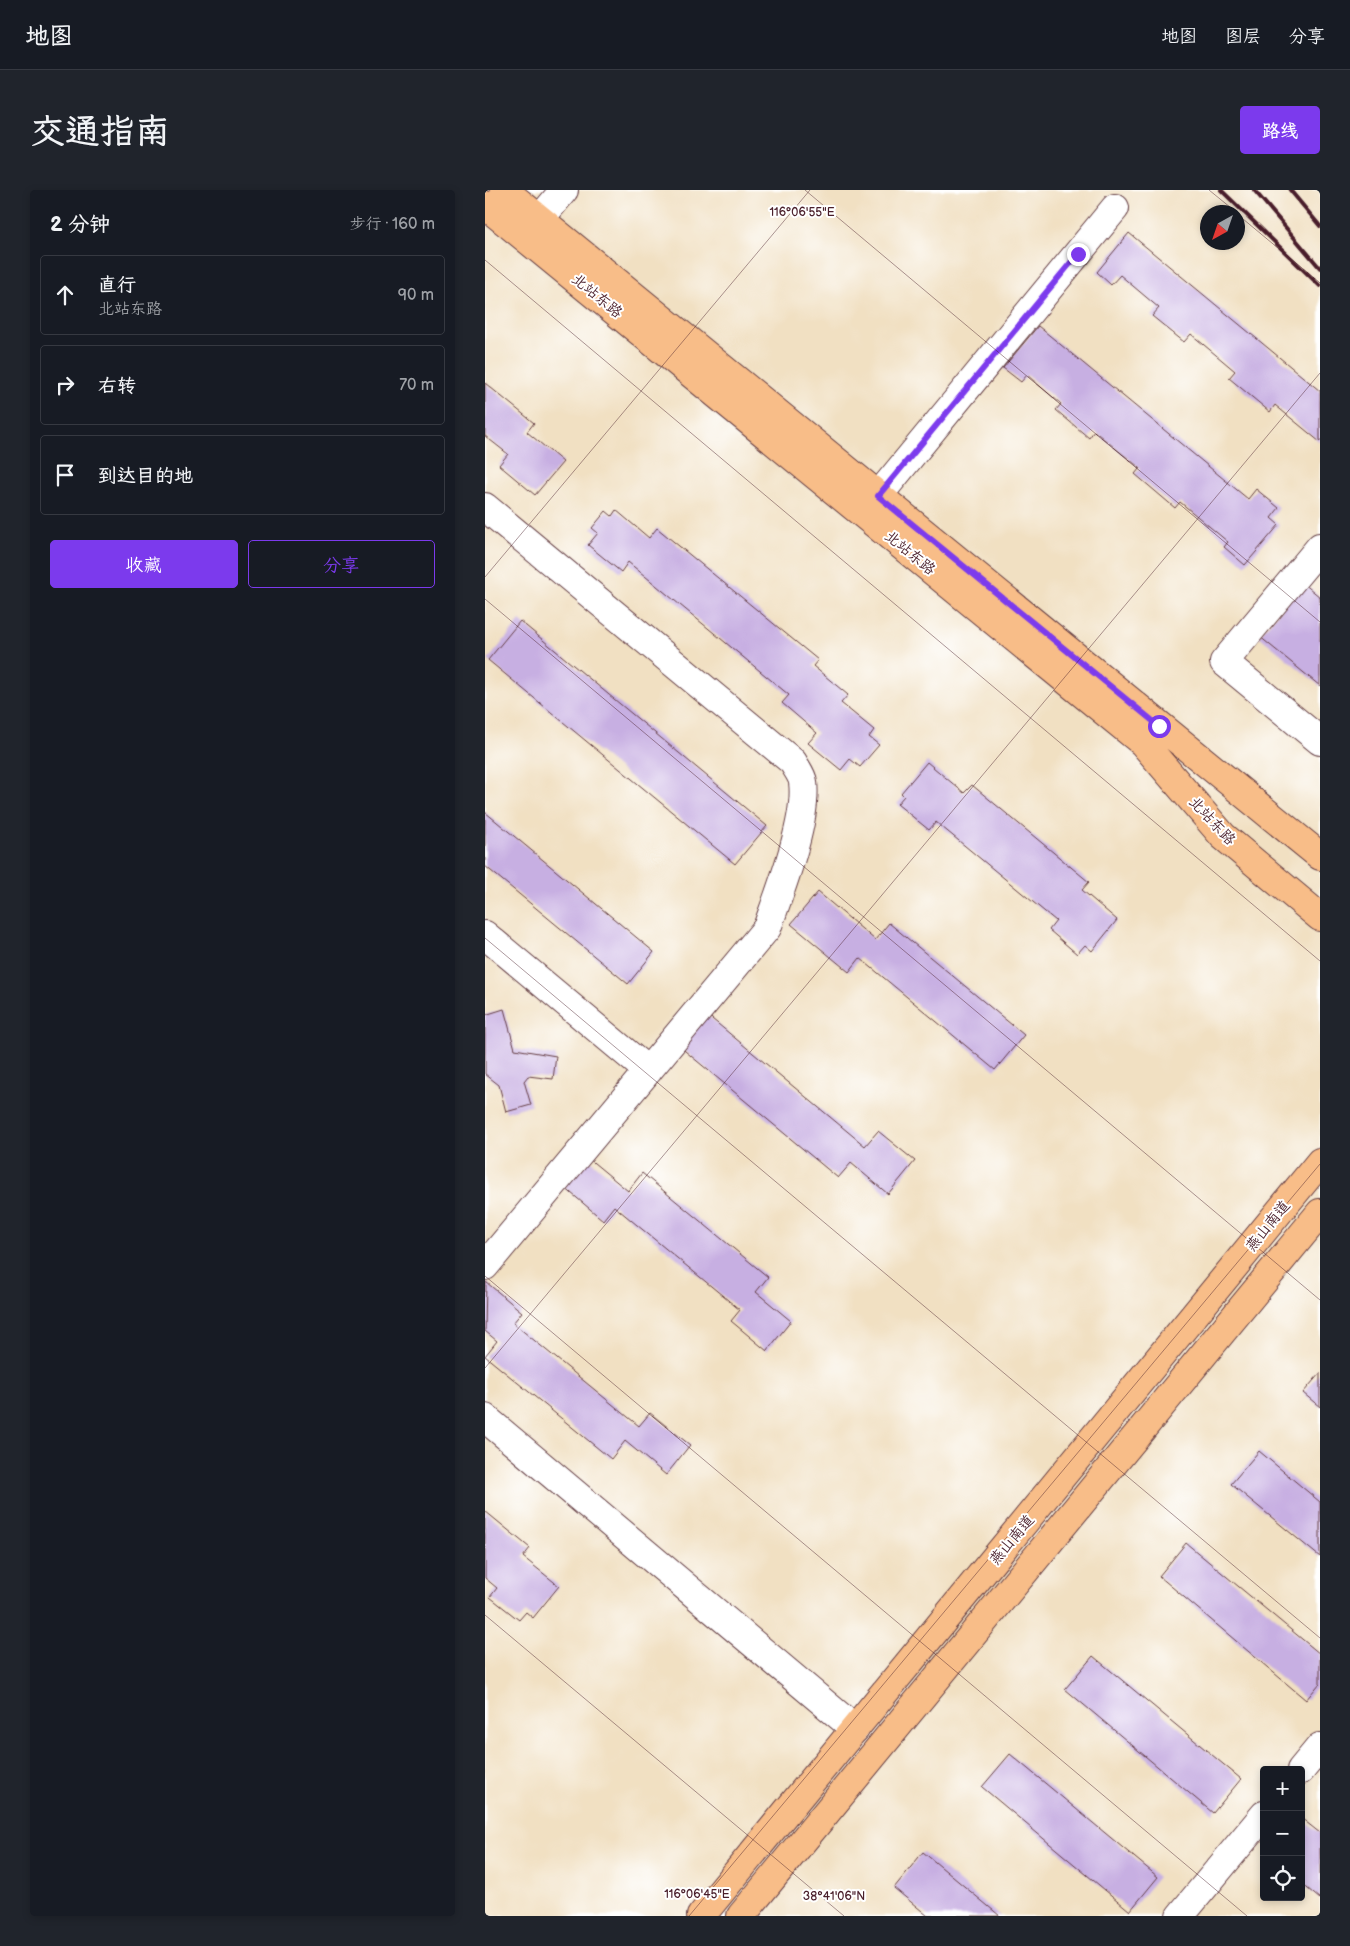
<!DOCTYPE html>
<html lang="zh">
<head>
<meta charset="utf-8">
<style>
	body { margin:0; font-family:"Balsamiq Sans","LXGW WenKai TC",sans-serif; background:#20242c; color:#f1f3f6 }
	.controls { position:absolute; right:15px; bottom:15px; display:grid; overflow:hidden; border-radius:5px; box-shadow:0 2px 8px #0003 }
	.controls button { width:45px; height:45px; display:grid; place-items:center; padding:0; border:0; border-bottom:1px solid #363941; background:#171b24; color:#f1f3f6; font:25px sans-serif }
	.compass { position:absolute; left:715px; top:15px; width:45px; height:45px; border-radius:50%; background:#171b24; box-shadow:0 2px 8px #0003; rotate:220deg }
	.stop { position:absolute; width:15px; height:15px; margin:-11px; border:4px solid #7c3aed; border-radius:50%; background:#fff }
	.stop.end { background:#7c3aed; border-color:#fff; box-shadow:0 1px 5px #0008 }
	.list { margin:0; padding:0; list-style:none }
	h2 { display:flex; justify-content:space-between; align-items:center; height:65px; margin:0; padding:0 20px; font-size:21px }
	h2 small { font-size:16px; font-weight:400; color:#9ea1a6 }
	.list li { display:grid; grid-template-columns:32px 1fr auto; gap:15px; align-items:center; box-sizing:border-box; height:80px; margin:0 10px 10px; padding:0 10px; border:1px solid #363941; border-radius:5px }
	.list b { display:block; font-size:19px; white-space:nowrap }
	.list p { margin:0; font-size:16px; white-space:nowrap; color:#9ea1a6 }
	.list em { font-size:16px; font-style:normal; color:#9ea1a6 }
	.actions { display:flex; gap:10px; padding:15px 20px }
	.actions a { flex:1; padding:11px 0; border:1px solid #7c3aed; border-radius:5px; text-align:center; font-size:18px; color:#7c3aed }
	.actions .main { background:#7c3aed; color:#fff }
	.icon { flex:none; width:28px; height:28px; fill:none; stroke:currentColor; stroke-width:2; stroke-linecap:round; stroke-linejoin:round }
	.map { position:relative; flex:none; width:835px; height:1726px; overflow:hidden; border-radius:5px }
	header { display:flex; align-items:center; gap:30px; box-sizing:border-box; height:70px; padding:0 25px; background:#171b24; border-bottom:1px solid #363941 }
	header strong { font-size:24px }
	nav { display:flex; gap:28px; margin-inline-start:auto; font-size:18px }
	.intro { display:flex; align-items:center; justify-content:space-between; box-sizing:border-box; height:120px; padding:0 30px }
	h1 { margin:0; font-size:35px }
	.button { padding:12px 22px; border-radius:5px; background:#7c3aed; color:#fff; font-size:18px; font-weight:700 }
	main { display:flex; gap:30px; padding:0 30px }
	aside { flex:1; background:#171b24; border-radius:5px; box-shadow:0 2px 8px #0003 }
	.map>svg:first-child { display:block }
	.building { fill:#c7afe2 }
	.lines { fill:none; stroke-linecap:round; stroke-linejoin:round }
	.minor-casing { stroke:#633c42; stroke-width:30 }
	.major-casing { stroke:#633c42; stroke-width:30 }
	.minor { stroke:#fff; stroke-width:28 }
	.major { stroke:#f8bd88; stroke-width:28 }
	.rail { stroke:#4a1f2b; stroke-width:4 }
	.route { stroke:#7c3aed; stroke-width:6 }
	.ticks { fill:none; stroke:#4a1f2b; stroke-width:1; stroke-opacity:0.45 }
	.labels { text-anchor:middle; dominant-baseline:central; stroke-width:4; stroke-linejoin:round; paint-order:stroke }
	.street-label { font-size:15px; fill:#4a1f2b; stroke:#fff }
	.ticks-label { font-size:12px; text-anchor:middle; fill:#4a1f2b; stroke:#fff; stroke-width:4; stroke-linejoin:round; paint-order:stroke }
</style>
</head>
<body>
<header>
<strong>地图</strong>
<nav><a>地图</a><a>图层</a><a>分享</a></nav>
</header>
<div class="intro"><h1>交通指南</h1><a class="button">路线</a></div>
<main>
<aside>
<h2>2 分钟<small>步行 · 160 m</small></h2>
<ul class="list">
<li><svg class="icon" aria-label="ahead" viewBox="0 0 24 24"><path d="M12 20V5M6 11l6-6 6 6"/></svg><div><b>直行</b><p>北站东路</p></div><em>90 m</em></li>
<li><svg class="icon" aria-label="right" viewBox="0 0 24 24"><path d="M7 20v-9h11M14 6l5 5-5 5"/></svg><div><b>右转</b></div><em>70 m</em></li>
<li><svg class="icon" aria-label="arrive" viewBox="0 0 24 24"><path d="M6 21V4h12l-3 4 3 4H6"/></svg><div><b>到达目的地</b></div></li>
</ul>
<div class="actions"><a class="main">收藏</a><a>分享</a></div>
</aside>
<div class="map">
<svg width="835" height="1726" viewBox="0 0 835 1726">
	<rect width="100%" height="100%" fill="#fff"/>
	<filter id="ink" filterUnits="userSpaceOnUse"><feTurbulence type="fractalNoise" baseFrequency=".02" numOctaves="2"/><feDisplacementMap in="SourceGraphic" scale="10" xChannelSelector="R" yChannelSelector="G"/><feConvolveMatrix kernelMatrix="1 2 1 2 8 2 1 2 1" color-interpolation-filters="sRGB"/></filter>
	<filter id="wash" filterUnits="userSpaceOnUse"><feTurbulence type="fractalNoise" baseFrequency=".0096" numOctaves="4" result="noise"/><feDisplacementMap in="SourceGraphic" scale="20" xChannelSelector="R" yChannelSelector="G"/><feGaussianBlur stdDeviation="1.12" result="paint"/><feColorMatrix in="noise" values="0 0 0 0 0 0 0 0 0 0 0 0 0 0 0 0 0 1.4 0 .05"/><feComposite in="paint" operator="in"/></filter>
	<g filter="url(#wash)">
		<rect width="100%" height="100%" fill="#f1e0c2"/>
		<g id="blocks">
			<path class="building" d="M644,43l191,158v51l-45,-37 -5,7 -41,-34 6,-7 -44,-37 -7,8 -32,-26 7,-8 -39,-33 -9,10 -14,-13z
				M553,136l210,173 8,-10 23,19 -8,10 8,7 -34,40 -21,-18 4,-5 -48,-40 -5,6 -40,-34 5,-6 -46,-37 -5,7 -33,-28 5,-6 -34,-29 -6,7 -18,-14z
				M0,193l49,40 -7,9 36,30 -28,33 -36,-30 9,-11 -23,-18z
				M131,320l33,28 8,-10 161,132 -5,6 35,29 -7,8 33,27 -5,7 10,8 -19,22 -10,-8 -9,11 -33,-27 9,-10 -35,-30 7,-8 -161,-133 -7,10 -33,-27 10,-12 -6,-5 14,-17 6,5z
				M818,393l17,14v89l-61,-50z
				M35,431l247,205 -32,38 -247,-204z
				M442,572l37,31 8,-8 117,97 -7,8 35,30 -25,31 -7,-6 -8,9 -28,-24 7,-9 -120,-99 -7,8 -32,-26 7,-8 -3,-3z
				M0,622l169,140 -26,32 -143,-118z
				M333,702l57,48 14,-17 135,112 -29,35 -135,-112 -11,14 -58,-48z
				M19,819l11,40 41,7 -3,23 -25,-3 -4,5 7,24 -25,7 -7,-27 -14,-11v-59z
				M221,824l159,132 13,-15 37,30 -27,33 -37,-31 -13,15 -159,-132z
				M103,968l40,33 14,-18 126,104 -12,15 35,29 -24,30 -36,-30 9,-11 -126,-104 -11,14 -39,-33z
				M1,1092l36,30 -9,11 126,103 11,-13 40,32 -24,30 -41,-34 -14,18 -126,-103 12,-15 -12,-10z
				M835,1183v34l-17,-14z
				M774,1261l61,51v55l-89,-73z
				M0,1321l45,37 -7,9 36,29 -26,32 -7,-6 -7,8 -29,-23 7,-9 -12,-10z
				M701,1353l134,111v29l-14,17 -147,-124z
				M608,1466l148,123 -28,34 -148,-124z
				M525,1564l148,123 -28,34 -148,-124z
				M816,1628l19,15v66l-19,-16z
				M438,1662l77,64h-72l-34,-28z"/>
		</g>
	</g>
	<g filter="url(#ink)">
		<use href="#blocks" fill-opacity="0" stroke="#633c42" stroke-width="1"/>
		<g class="lines">
			<defs>
				<path id="minor" d="M55,29l24,-29
					M393,306l237,-288
					M0,317l308,255c3,6 9,13 10,20 5,38 -23,109 -36,146l-282,338
					M835,357l-96,115 96,79
					M0,745l163,136
					M0,1228l370,311
					M816,1580l19,-23
					M695,1726l84,-101"/>
				<path id="major" d="M19,0l816,666
					M0,15l658,538 80,93 97,81
					M216,1726l619,-754
					M256,1726l579,-703"/>
			</defs>
			<use href="#minor" class="minor-casing"/>
			<use href="#major" class="major-casing"/>
			<use href="#minor" class="minor"/>
			<use href="#major" class="major"/>
			<path class="rail" d="M736,0l99,96
				M769,0l66,78
				M805,0l30,36"/>
		</g>
	</g>
	<g class="lines" filter="url(#ink)">
		<path class="route" d="M593,64l-200,242 281,230"/>
	</g>
	<path class="ticks" d="M320,0l515,432M724,0l27,22M752,24l83,69M0,70l835,701M0,387l325,-387M0,409l835,701M0,748l835,700M0,1086l762,640M0,1178l835,-995M0,1425l359,301M204,1726l631,-752"/>
	<g class="labels">
		<g class="street-label">
			<text transform="translate(112 106) rotate(39)">北站东路</text>
			<text transform="translate(425 363) rotate(39)">北站东路</text>
			<text transform="translate(727 631) rotate(47)">北站东路</text>
			<text transform="translate(783 1036) rotate(-51)">燕山南道</text>
			<text transform="translate(527 1350) rotate(-50)">燕山南道</text>
		</g>
	</g>
	<g class="ticks-label">
		<text x="317" y="26">116°06'55"E</text>
		<text x="212" y="1708">116°06'45"E</text>
		<text x="349" y="1710">38°41'06"N</text>
	</g>
</svg>
<div class="controls">
<button>+</button>
<button>−</button>
<button><svg class="icon" aria-label="locate" viewBox="0 0 24 24"><circle cx="12" cy="12" r="6"/><path d="M12 2v4M12 18v4M2 12h4M18 12h4"/></svg></button>
</div>
<svg class="compass" viewBox="-18 -18 36 36"><path d="M0-13l5 13h-10z" fill="#e53935"/><path d="M0 13l5-13h-10z" fill="#9ea1a6"/></svg>
<div class="stop" style="left:674px;top:536px"></div>
<div class="stop end" style="left:593px;top:64px"></div>
</div>
</main>
</body>
</html>
